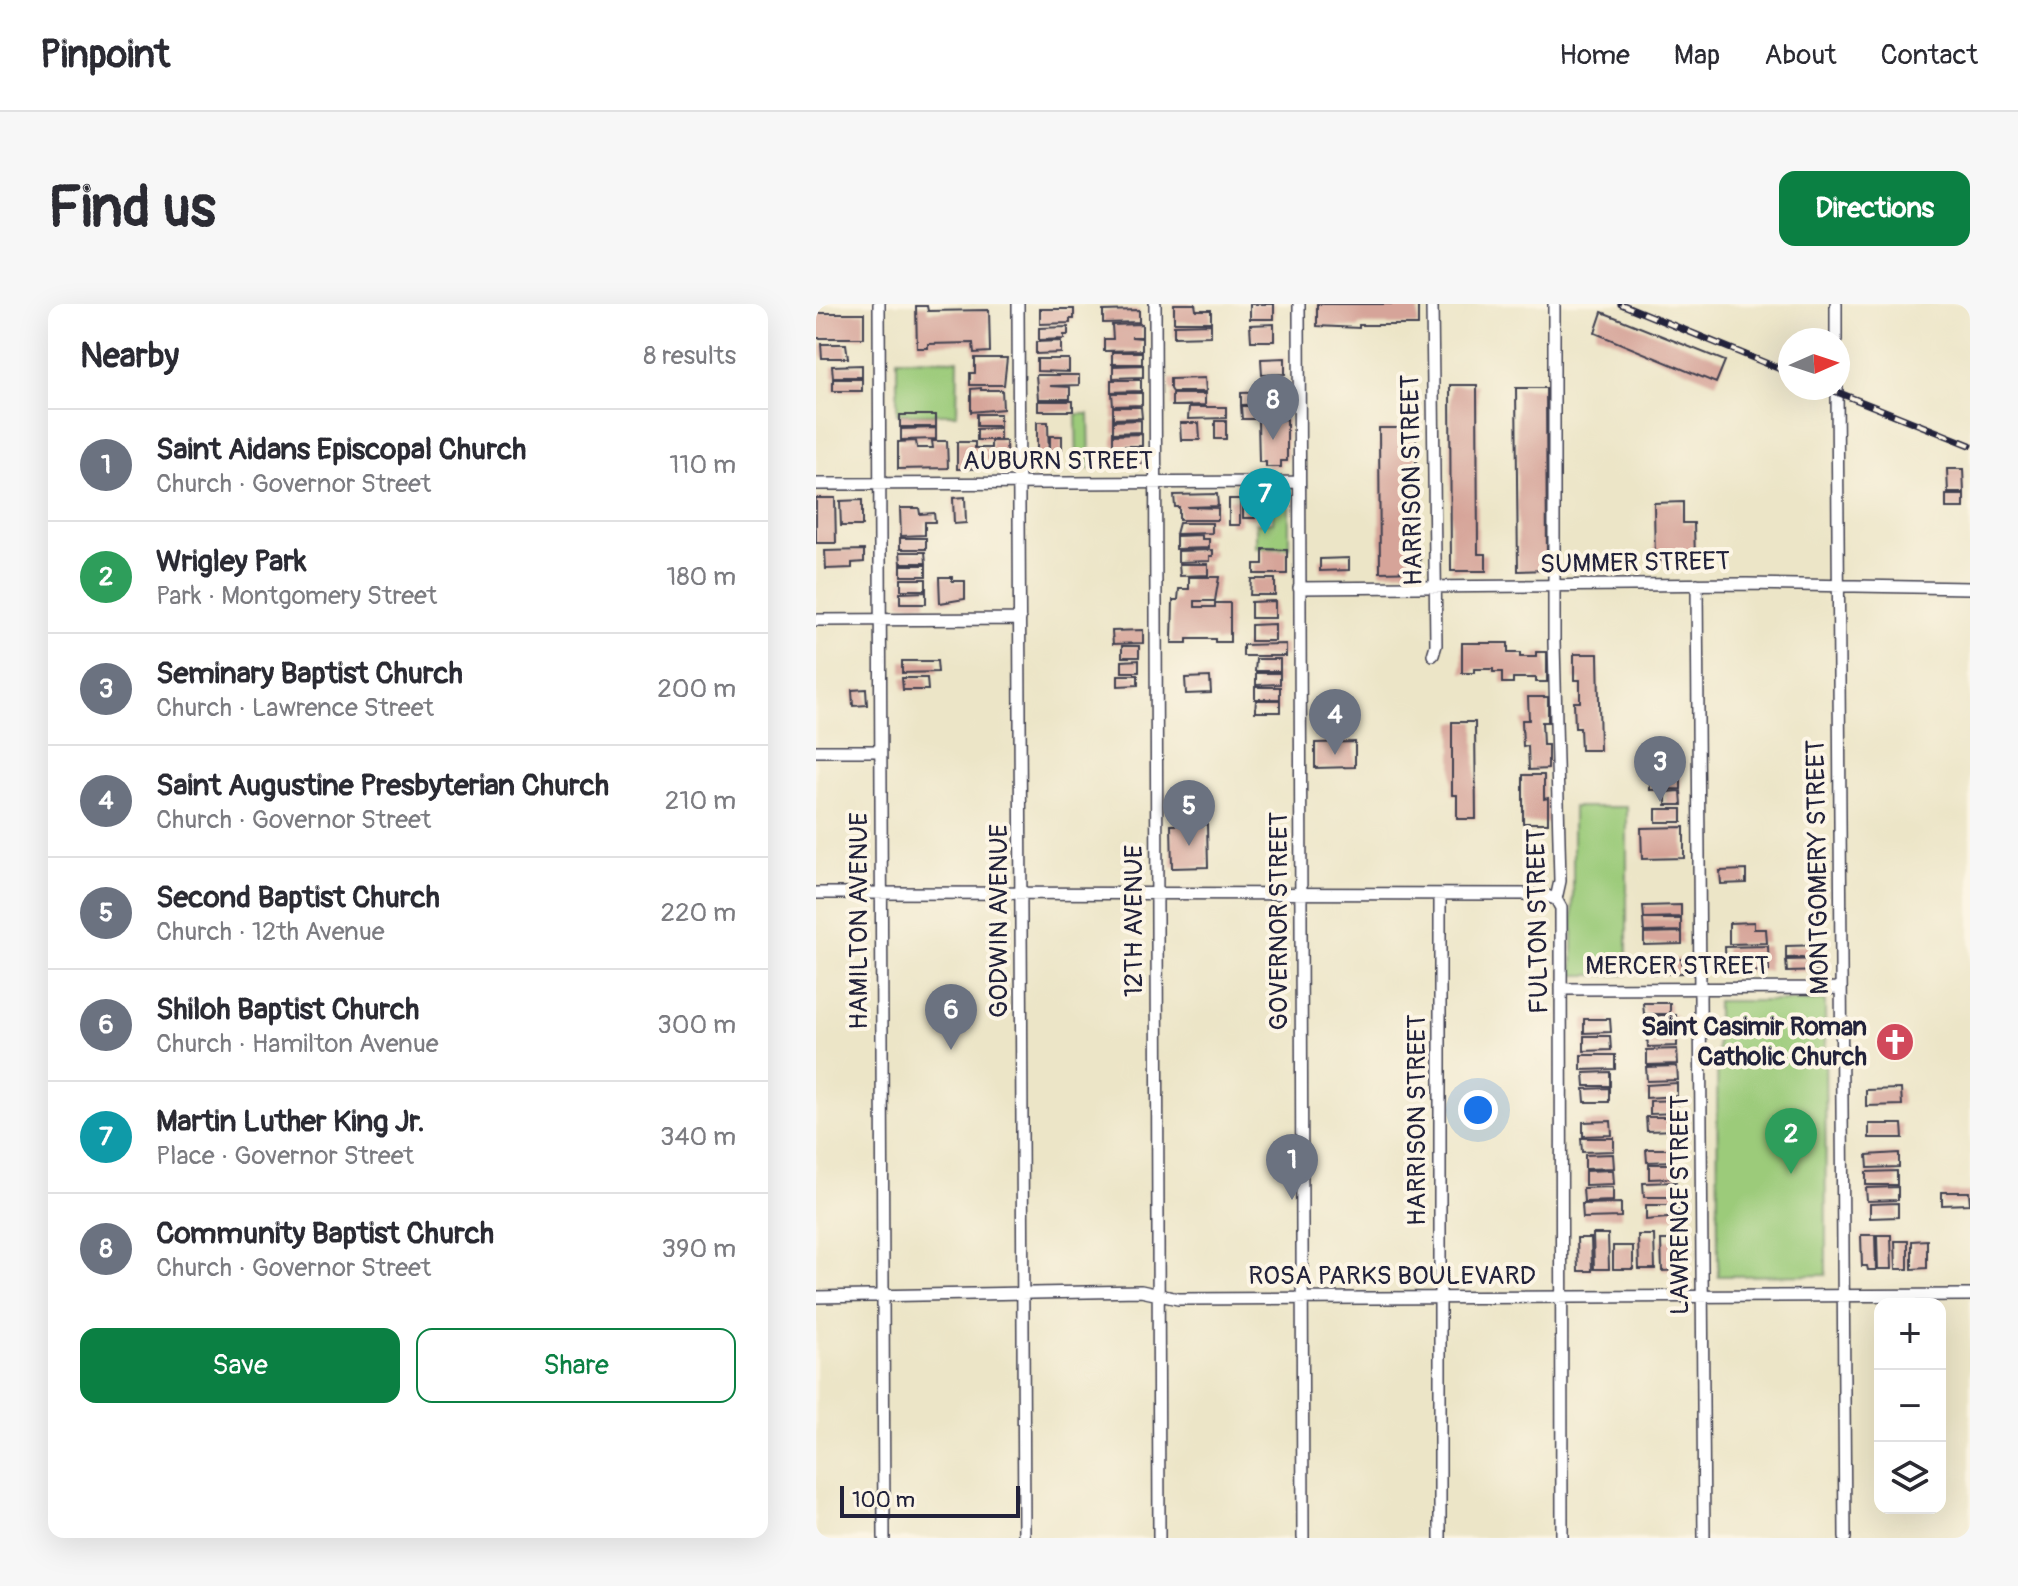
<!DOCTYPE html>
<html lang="en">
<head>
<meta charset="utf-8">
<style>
	body { margin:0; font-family:Pangolin,sans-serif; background:#f7f7f7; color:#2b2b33 }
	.controls { position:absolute; right:24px; bottom:24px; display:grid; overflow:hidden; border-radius:16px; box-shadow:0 8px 32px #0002 }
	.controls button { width:72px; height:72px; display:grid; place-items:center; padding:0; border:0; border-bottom:2px solid #e1e1e2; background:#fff; color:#2b2b33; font:40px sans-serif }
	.compass { position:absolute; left:962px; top:24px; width:72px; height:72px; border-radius:50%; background:#fff; box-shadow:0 8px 32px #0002; rotate:87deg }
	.scale { position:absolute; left:24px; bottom:20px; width:180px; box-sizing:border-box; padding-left:8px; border:4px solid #22223b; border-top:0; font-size:22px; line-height:28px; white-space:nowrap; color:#22223b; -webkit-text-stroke:6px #fcf5e5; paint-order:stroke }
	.you { position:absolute; left:662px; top:806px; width:28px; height:28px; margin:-20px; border:6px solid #fff; border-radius:50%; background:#1a73e8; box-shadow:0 0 0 12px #1a73e833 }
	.badge { display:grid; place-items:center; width:52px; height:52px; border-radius:50%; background:#0b8043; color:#fff; font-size:26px; font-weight:700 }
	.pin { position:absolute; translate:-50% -66px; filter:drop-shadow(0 2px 4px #0008) }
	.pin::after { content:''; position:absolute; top:42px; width:28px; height:24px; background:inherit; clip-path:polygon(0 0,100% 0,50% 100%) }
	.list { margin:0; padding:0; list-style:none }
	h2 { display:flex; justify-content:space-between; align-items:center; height:104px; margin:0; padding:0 32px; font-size:34px }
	h2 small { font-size:26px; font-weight:400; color:#7c7c81 }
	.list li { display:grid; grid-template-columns:52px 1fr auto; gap:24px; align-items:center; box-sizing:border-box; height:112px; padding:0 32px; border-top:2px solid #e1e1e2 }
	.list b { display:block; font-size:30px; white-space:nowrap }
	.list p { margin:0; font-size:26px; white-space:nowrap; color:#7c7c81 }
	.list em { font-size:26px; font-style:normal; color:#7c7c81 }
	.actions { display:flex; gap:16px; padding:24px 32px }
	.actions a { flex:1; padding:18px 0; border:2px solid #0b8043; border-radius:16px; text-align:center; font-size:28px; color:#0b8043 }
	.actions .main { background:#0b8043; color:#fff }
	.icon { flex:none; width:44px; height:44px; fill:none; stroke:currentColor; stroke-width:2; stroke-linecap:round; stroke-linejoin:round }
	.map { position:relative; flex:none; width:1154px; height:1234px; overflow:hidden; border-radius:16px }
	header { display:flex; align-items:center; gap:48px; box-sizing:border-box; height:112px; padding:0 40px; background:#fff; border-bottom:2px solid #e1e1e2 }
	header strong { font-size:38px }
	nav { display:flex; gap:44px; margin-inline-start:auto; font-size:28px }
	.intro { display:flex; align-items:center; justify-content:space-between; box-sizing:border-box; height:192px; padding:0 48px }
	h1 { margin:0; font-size:56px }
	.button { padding:20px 36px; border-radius:16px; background:#0b8043; color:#fff; font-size:28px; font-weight:700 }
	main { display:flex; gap:48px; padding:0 48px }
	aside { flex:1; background:#fff; border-radius:16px; box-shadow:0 8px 32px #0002 }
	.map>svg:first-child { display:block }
	.green { fill:#9ccb7a; stroke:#5f765a; stroke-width:2 }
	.building { fill:#d6a499 }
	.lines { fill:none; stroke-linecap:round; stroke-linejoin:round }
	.minor-casing { stroke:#403f50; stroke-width:14 }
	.minor { stroke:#fff; stroke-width:11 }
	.rail-casing { stroke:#22223b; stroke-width:7 }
	.rail { stroke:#fcf5e5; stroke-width:4; stroke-dasharray:12; stroke-linecap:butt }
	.labels { text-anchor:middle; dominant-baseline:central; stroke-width:8; stroke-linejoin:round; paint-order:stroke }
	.street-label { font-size:26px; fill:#22223b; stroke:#fcf5e5 }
	.poi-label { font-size:26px; font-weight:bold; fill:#22223b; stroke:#fcf5e5; text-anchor:end }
</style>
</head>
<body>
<header>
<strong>Pinpoint</strong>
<nav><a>Home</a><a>Map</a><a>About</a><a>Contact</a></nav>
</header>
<div class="intro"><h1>Find us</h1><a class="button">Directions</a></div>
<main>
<aside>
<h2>Nearby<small>8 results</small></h2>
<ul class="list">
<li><span class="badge" style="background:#6b7280">1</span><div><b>Saint Aidans Episcopal Church</b><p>Church · Governor Street</p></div><em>110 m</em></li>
<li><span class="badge" style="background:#2e9e5b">2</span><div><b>Wrigley Park</b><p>Park · Montgomery Street</p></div><em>180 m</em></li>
<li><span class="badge" style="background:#6b7280">3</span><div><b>Seminary Baptist Church</b><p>Church · Lawrence Street</p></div><em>200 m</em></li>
<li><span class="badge" style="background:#6b7280">4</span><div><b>Saint Augustine Presbyterian Church</b><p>Church · Governor Street</p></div><em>210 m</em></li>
<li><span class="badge" style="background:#6b7280">5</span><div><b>Second Baptist Church</b><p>Church · 12th Avenue</p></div><em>220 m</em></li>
<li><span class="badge" style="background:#6b7280">6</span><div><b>Shiloh Baptist Church</b><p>Church · Hamilton Avenue</p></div><em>300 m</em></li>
<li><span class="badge" style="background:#0f9aa8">7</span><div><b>Martin Luther King Jr.</b><p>Place · Governor Street</p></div><em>340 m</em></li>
<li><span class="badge" style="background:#6b7280">8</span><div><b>Community Baptist Church</b><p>Church · Governor Street</p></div><em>390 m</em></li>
</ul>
<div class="actions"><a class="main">Save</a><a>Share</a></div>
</aside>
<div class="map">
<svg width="1154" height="1234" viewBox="0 0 1154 1234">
	<rect width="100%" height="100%" fill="#fcf5e5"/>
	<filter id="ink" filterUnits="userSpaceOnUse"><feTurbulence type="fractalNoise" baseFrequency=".0125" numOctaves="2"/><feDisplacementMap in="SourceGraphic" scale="16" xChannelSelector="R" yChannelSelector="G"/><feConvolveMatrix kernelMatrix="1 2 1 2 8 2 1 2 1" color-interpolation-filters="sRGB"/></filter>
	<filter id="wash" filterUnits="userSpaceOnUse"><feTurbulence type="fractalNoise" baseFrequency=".006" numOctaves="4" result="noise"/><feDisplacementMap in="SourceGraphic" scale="32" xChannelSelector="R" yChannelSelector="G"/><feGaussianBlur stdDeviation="1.8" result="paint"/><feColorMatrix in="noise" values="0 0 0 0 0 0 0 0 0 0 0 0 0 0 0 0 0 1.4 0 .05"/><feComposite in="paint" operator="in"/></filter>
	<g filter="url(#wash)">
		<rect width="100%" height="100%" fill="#ece5c7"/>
		<path class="green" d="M81,55l61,1 -1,54h-60z
			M260,110h13l1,54h-13z
			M457,190h16v53l-33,1v-25l17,-1z
			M757,503h54v168h-54z
			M901,697h108l1,274 -108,1z"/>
		<g id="blocks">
			<path class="building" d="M358,0h21l1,6h15v12h-37z
				M434,0h24v15h-24z
				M501,0h101v21h-59v3l-42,-2z
				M100,2h11l1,5 61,-1 1,42 -16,1 -1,-10 -45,1v4h-11z
				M224,5h34v10h-4v4l-30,1z
				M323,6v12l-36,1v-12z
				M786,8l123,49 -9,22 -121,-50z
				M0,9h48v25h-48z
				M326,20v13h-11l11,1v12l-38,1v-12h9l-1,-14z
				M395,20v12l-37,1v-12z
				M458,20v17h-23l-1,-16z
				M252,23v8h-4v4l-25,1v-12z
				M245,37v12l-25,1v-12z
				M5,40h25l2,14h-26z
				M296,48h30v12h-30z
				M159,54h32l-3,27h-34v-12h5z
				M469,54v16l-23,1 -1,-16z
				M221,55h32v13l-32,-1z
				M46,61v12h-29l-1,-11z
				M327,61v12l-30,1v-12z
				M220,71h43v10l-29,1 20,1v12h-32z
				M389,74l1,14h-34l-2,-3v-10z
				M17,75h29v12h-29z
				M295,76h30v11l-30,1z
				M447,76h22v10h-22z
				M634,81h27l1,169h8v17h-35z
				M165,84v2h21l1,19 -32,3v-23z
				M700,84h30l1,182 -29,1z
				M455,88v12l-30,1v-12z
				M296,89h30v12l-29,1z
				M356,90h33v11l-33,1z
				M222,97h35v10h-35z
				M425,102h20v13h-19z
				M297,103h28l1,11 -29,1z
				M373,103h37v11l-38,1z
				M161,110h23v12h-23z
				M84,111h36v12h-36z
				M471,115v42h-6v6h-15v-5h-7l-1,-42z
				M325,116v12l-28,1v-12z
				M399,117h11v18h-11z
				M221,118h11l1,43h-12z
				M364,119h19l1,17h-19z
				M120,124v11l-35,1v-11z
				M184,124v12h-23v-11z
				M563,124h37v128h4l1,15 -41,1z
				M326,130v12h-29v-11z
				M234,132h12v27l-12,1z
				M100,137l1,7h16l-1,-7h15l1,27 -50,1v-27z
				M175,137h15l1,27 -50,1v-27h18v6h16z
				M326,144l1,16 -33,1 -1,-16z
				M1131,165h16l1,24h-16z
				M401,190l1,12 -31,1 31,1v12h-39v-13h-4l-1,-12z
				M1130,191h18v13h-18z
				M149,193l1,26 -12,1 -1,-26z
				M442,193h13v14h-13z
				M0,194h19l1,45h-20z
				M413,195h11v26h-11z
				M427,195h12v19h-12z
				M46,196v26h-21l-1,-25z
				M867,198v21h11l1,37 -40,1 -1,-58z
				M84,204h19l1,6 14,-1 1,9h-10v13l-24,1z
				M363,219h33v10l-36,1z
				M386,231v4h7v9l-33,1v-13z
				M84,234h26v11h-26z
				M447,245l24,1v24h-33v-10h9z
				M48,246v12l-12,1v5l-26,1 -1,-18z
				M397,246v6h-3v5l-32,1v-11z
				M84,248h25l1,11h-25z
				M533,254v12l-29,1v-12z
				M363,260h29v11l-28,1z
				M85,261h25v11h-25z
				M123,273h13v4h13v18l-25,4z
				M373,273h30l-4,24h-20v6h20v-4h15v39h-15v-3h-28v4h-15l1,-43h5l1,-11h10z
				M85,275h25v11h-25z
				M435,275h24v16h-25z
				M110,288v12h-26v-11z
				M459,297v17h-24v-16z
				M459,320v17h-24v-16z
				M327,326v13l-30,1 -1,-13z
				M646,339h46v10h12v4h16v-5h11v30h-11v-4h-23v5h-11v-11h-9v-3h-19v4h-12z
				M470,340v12h-43v-11z
				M306,342h17v11h-17z
				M758,350h24l2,96h-19l-1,-22h-5l-1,-26h6v-22h-6z
				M440,355h24v12h-25z
				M323,356v12h-17v-11z
				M86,357h35l1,11 -36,1z
				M440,369h24v11l-24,1z
				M302,371h20v10l-20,1z
				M394,373l1,16 -25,1 -1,-16z
				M86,374h25l1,12h-25z
				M439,383h25v12h-25z
				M50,385l1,16 -14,1 -1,-16z
				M712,393h20v25h-6l1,23h5v24l-19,1 -1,-24 -5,1 -1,-27h7z
				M440,396h24v12h-25z
				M636,418h23l1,97h-19v-24h-5z
				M539,438v25l-40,1v-25z
				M707,471h21v24l4,-1v25h-25z
				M865,471v14l-31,1v-14z
				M865,487l1,14h-16v-13z
				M840,505h26v13h-26z
				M391,520l1,43 -36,1 -1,-43z
				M868,523v31l-42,1 -1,-31z
				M930,566v13l-25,1 -1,-13z
				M865,601v12l-37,1 -1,-12z
				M827,615h38v12l-37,1z
				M938,618v7h12l1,14 -38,1v-21z
				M866,628v12l-38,1v-12z
				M1006,641v12l-36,1v-12z
				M952,642l1,25 -43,1 -1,-25z
				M866,655v14l-30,1 -1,-14z
				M1007,655l1,12 -37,1 -1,-12z
				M827,699h27v11h-26z
				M860,711v14l-29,1v-14z
				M768,715h26l1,13 -27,1z
				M861,729v13l-29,1 -1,-13z
				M768,732h26l1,14 -27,1z
				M861,745l1,15 -31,1v-15z
				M765,751h34v14l-34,1z
				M861,762l1,14 -31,1 -1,-14z
				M794,768v14h-25l-1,-13z
				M861,779v13l-31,2v-13z
				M793,784v14h-24l-1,-13z
				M1085,785l1,16 -36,1v-16z
				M862,796v13l-28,1v-13z
				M830,813h31v13l-30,1z
				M795,817l1,14 -29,1v-14z
				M1053,820h33l1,14h-34z
				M765,834h33v13l-32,1z
				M830,845h28v12l-27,1z
				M1083,849v14l-31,1 -1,-13z
				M797,850l1,14 -29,1v-14z
				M833,860h26l1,14 -27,1z
				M797,866l1,14 -29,1v-14z
				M1081,867v14h-31v-13z
				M860,878l1,15h-33l-1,-14z
				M797,883v14l-29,1 -1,-14z
				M1082,883v13l-31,1 -1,-13z
				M1126,888h27l1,12 -28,1z
				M805,899v14l-38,1 -1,-14z
				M1082,899v14l-28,1v-14z
				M830,901h32v12l-32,3z
				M777,930h15l1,35h-15z
				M822,931h16l1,34h-16z
				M1045,931h14l1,35h-8l-1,-4h-5z
				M1061,931h14l1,34h-14z
				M761,934h14l1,33h-14z
				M845,936h22l1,30 -22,1z
				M1111,936v28l-15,1v-28z
				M1079,937h13v28h-12z
				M797,942h20v23h-20z"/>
		</g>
	</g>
	<g filter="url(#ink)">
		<use href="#blocks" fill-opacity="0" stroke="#403f50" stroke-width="2"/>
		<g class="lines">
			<defs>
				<path id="minor" d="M63,0l5,1234
					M202,0l6,1234
					M339,0l4,1234
					M483,0l4,1234
					M616,0l4,341 -3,10
					M738,0v338l6,239 -4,18 5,9 1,630
					M1020,0v36
					M1021,84l8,1150
					M0,180l483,-2
					M881,280l7,954
					M483,284l448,-4 223,4
					M0,316l204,-1
					M0,447h64
					M0,589l724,1 16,5
					M745,685l280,-1
					M0,993l325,-6 37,8 792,-4
					M624,1234v-644"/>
			</defs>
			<use href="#minor" class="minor-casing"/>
			<use href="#minor" class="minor"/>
			<defs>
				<path id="rail" d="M805,0l169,69
					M1011,84l143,57"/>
			</defs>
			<use href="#rail" class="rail-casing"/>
			<use href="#rail" class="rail"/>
		</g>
	</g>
	<defs>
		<symbol id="church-disc" viewBox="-11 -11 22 22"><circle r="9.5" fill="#d1495b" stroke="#fcf5e5"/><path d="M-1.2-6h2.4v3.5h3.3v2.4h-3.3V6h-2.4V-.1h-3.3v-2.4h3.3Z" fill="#fff"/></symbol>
	</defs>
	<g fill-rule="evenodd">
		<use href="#church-disc" x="1057" y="716" width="44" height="44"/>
	</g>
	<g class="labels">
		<g class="street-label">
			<text x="242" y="157">AUBURN STREET</text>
			<text transform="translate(596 176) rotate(-91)">HARRISON STREET</text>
			<text transform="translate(819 259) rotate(-1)">SUMMER STREET</text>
			<text transform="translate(1002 563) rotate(-91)">MONTGOMERY STREET</text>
			<text transform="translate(43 617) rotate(-90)">HAMILTON AVENUE</text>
			<text transform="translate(183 617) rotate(-90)">GODWIN AVENUE</text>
			<text transform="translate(318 617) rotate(-90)">12TH AVENUE</text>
			<text transform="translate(463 617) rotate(-90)">GOVERNOR STREET</text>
			<text transform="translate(722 617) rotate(-91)">FULTON STREET</text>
			<text x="861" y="662">MERCER STREET</text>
			<text transform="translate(601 816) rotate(-90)">HARRISON STREET</text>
			<text transform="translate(864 901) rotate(-90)">LAWRENCE STREET</text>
			<text x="576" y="972">ROSA PARKS BOULEVARD</text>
		</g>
		<g class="poi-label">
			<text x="1051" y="723">Saint Casimir Roman<tspan x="1051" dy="30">Catholic Church</tspan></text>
		</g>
	</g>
</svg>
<div class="controls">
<button>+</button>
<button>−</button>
<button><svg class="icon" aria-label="layers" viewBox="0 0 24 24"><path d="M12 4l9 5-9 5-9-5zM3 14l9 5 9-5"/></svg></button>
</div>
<svg class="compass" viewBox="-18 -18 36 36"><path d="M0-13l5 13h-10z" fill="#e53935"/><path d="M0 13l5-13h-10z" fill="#7c7c81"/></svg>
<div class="scale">100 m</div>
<div class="you"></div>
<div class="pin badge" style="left:476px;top:896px;background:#6b7280">1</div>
<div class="pin badge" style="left:975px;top:870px;background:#2e9e5b">2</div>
<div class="pin badge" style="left:844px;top:498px;background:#6b7280">3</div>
<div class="pin badge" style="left:519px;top:451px;background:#6b7280">4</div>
<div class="pin badge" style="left:373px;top:542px;background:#6b7280">5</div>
<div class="pin badge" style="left:135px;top:746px;background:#6b7280">6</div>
<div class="pin badge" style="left:449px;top:230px;background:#0f9aa8">7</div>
<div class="pin badge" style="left:457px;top:136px;background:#6b7280">8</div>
</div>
</main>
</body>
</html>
